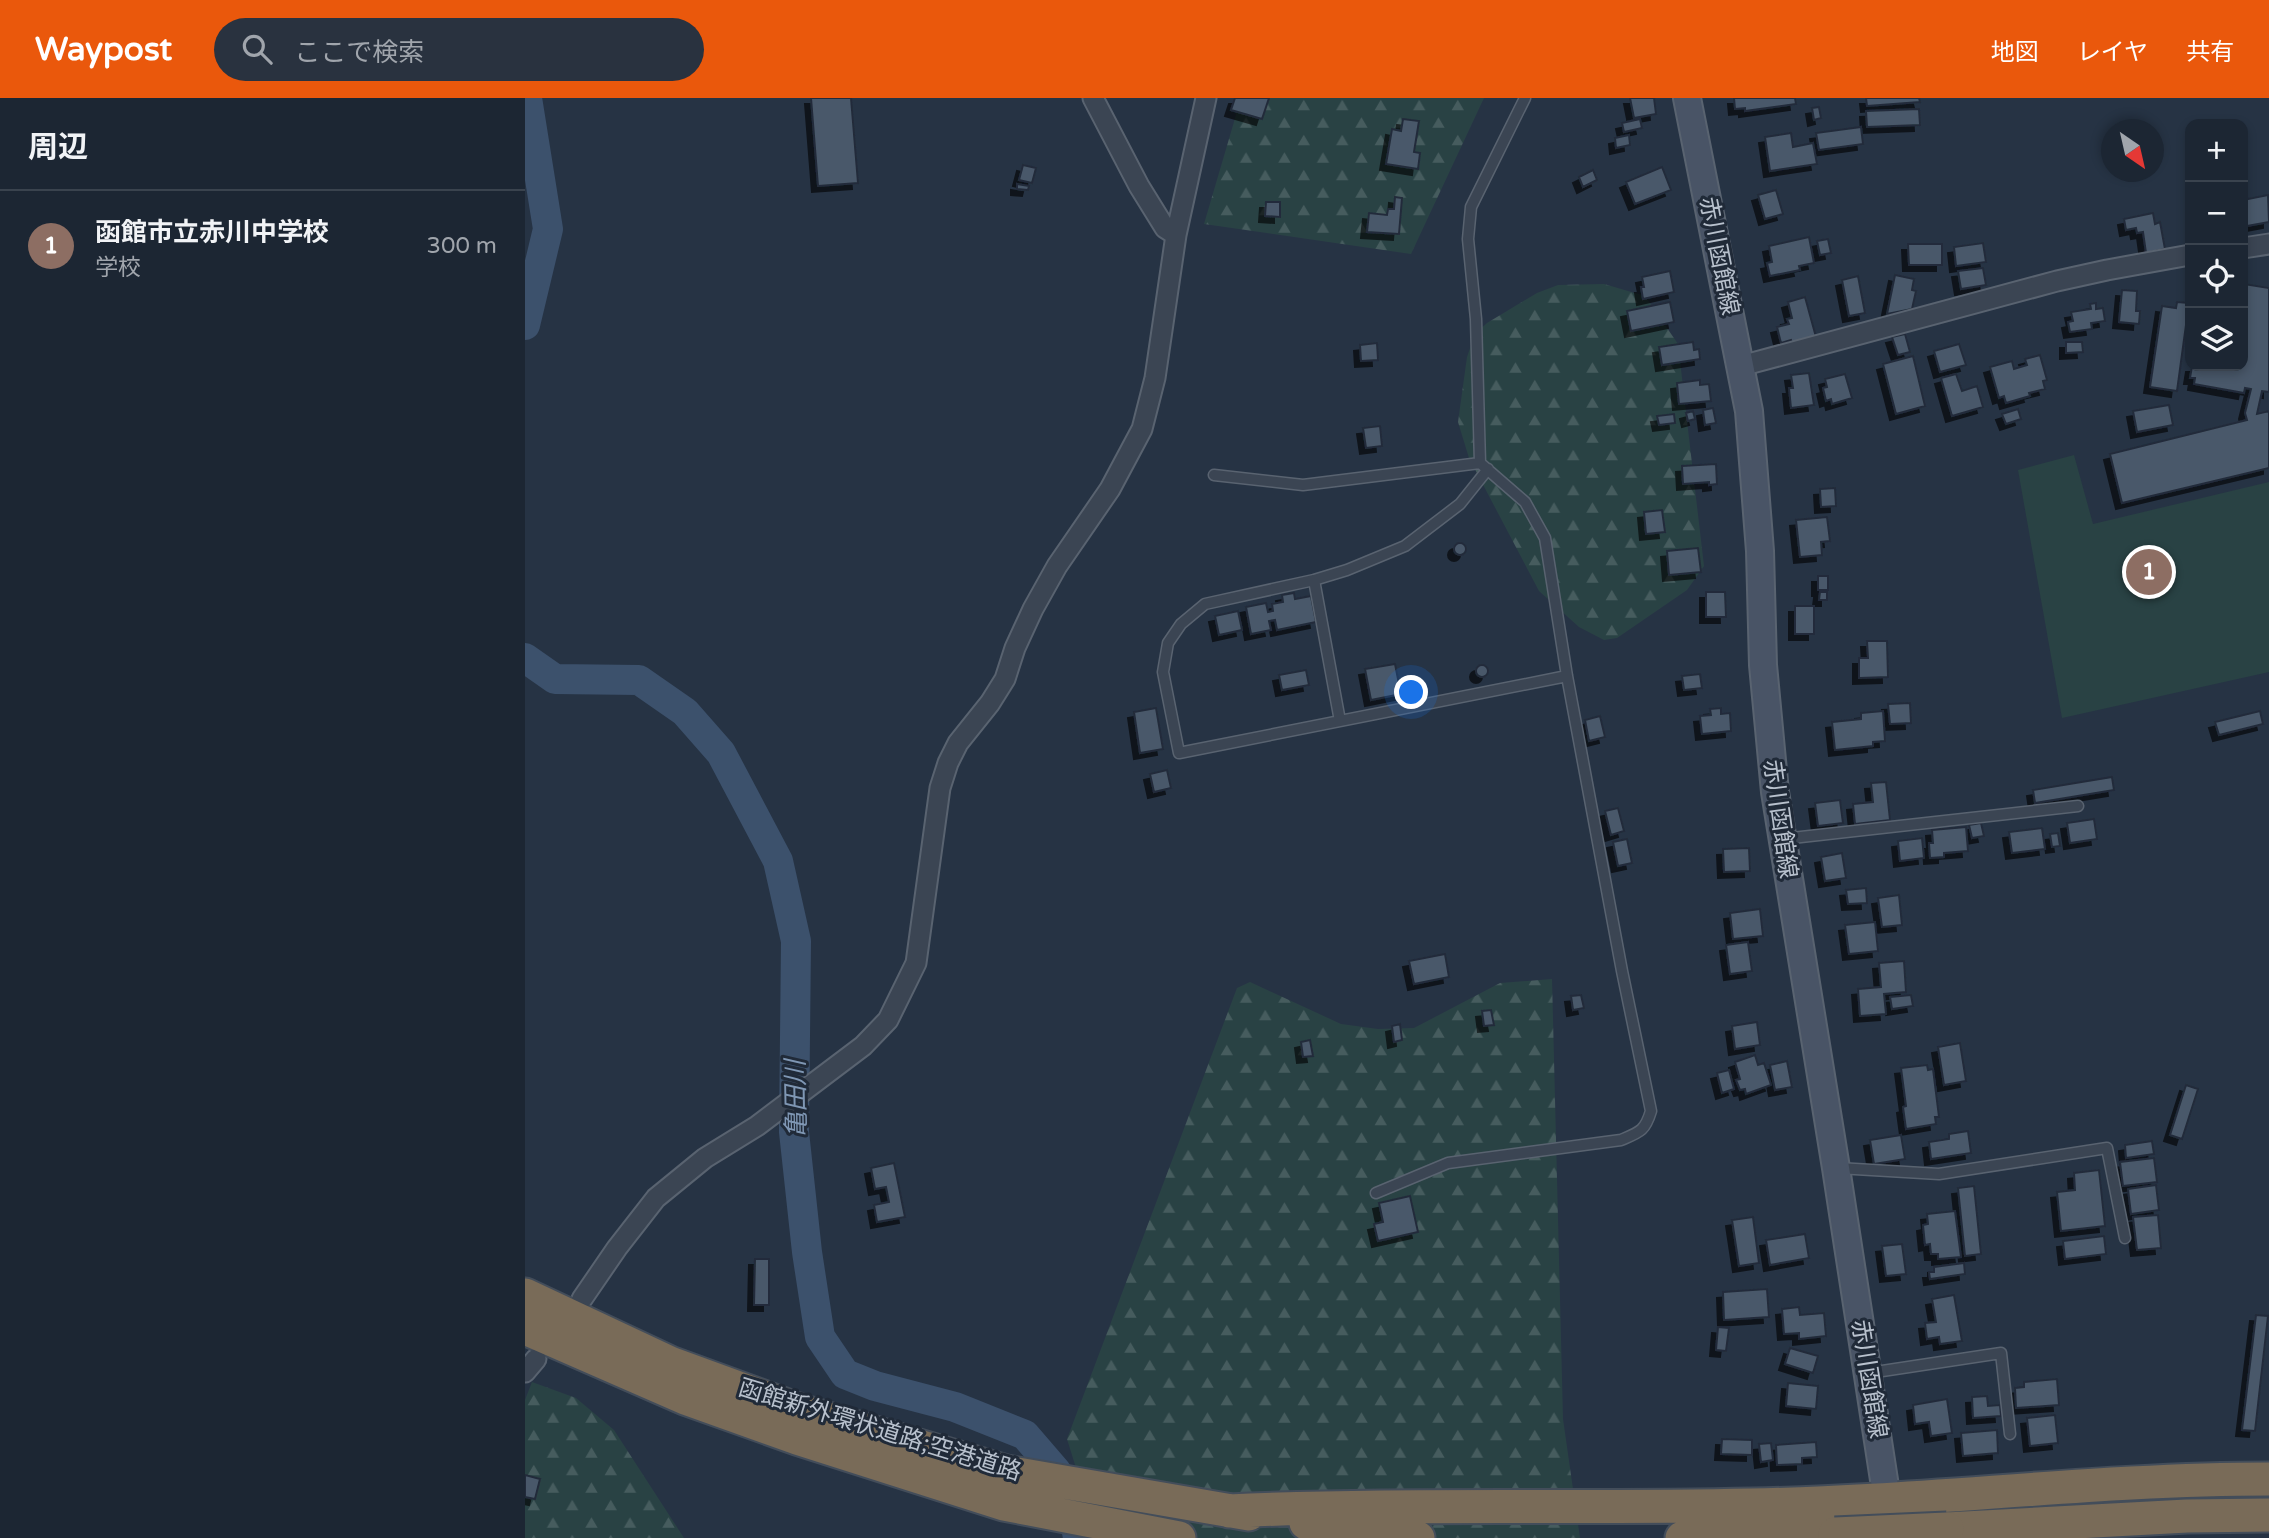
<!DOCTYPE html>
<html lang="ja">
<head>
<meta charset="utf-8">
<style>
	body { margin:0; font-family:"Varela Round","Noto Sans JP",sans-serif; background:#29323f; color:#f1f3f6 }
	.controls { position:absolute; right:21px; top:21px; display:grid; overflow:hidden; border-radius:14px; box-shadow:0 4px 10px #0003 }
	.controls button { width:63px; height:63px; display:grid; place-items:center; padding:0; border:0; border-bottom:2px solid #3a434e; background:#1c2633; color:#f1f3f6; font:35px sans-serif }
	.compass { position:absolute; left:1576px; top:21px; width:63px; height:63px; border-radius:50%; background:#1c2633; box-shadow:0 4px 10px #0003; rotate:146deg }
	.you { position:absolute; left:887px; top:595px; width:24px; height:24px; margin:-18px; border:5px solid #fff; border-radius:50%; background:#1a73e8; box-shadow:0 0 0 10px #1a73e833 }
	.badge { display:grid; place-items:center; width:46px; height:46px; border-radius:50%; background:#ea580c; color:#fff; font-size:23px; font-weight:700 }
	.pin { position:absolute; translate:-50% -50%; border:4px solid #fff; box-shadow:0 2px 7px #0006 }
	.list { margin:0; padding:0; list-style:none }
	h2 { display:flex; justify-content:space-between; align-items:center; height:91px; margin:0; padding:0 28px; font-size:30px }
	h2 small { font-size:23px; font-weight:400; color:#a0a5ac }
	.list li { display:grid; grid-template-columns:46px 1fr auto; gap:21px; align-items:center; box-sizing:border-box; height:112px; padding:0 28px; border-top:2px solid #3a434e }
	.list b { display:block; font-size:26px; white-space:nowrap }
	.list p { margin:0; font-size:23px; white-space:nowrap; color:#a0a5ac }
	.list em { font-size:23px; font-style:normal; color:#a0a5ac }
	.icon { flex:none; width:38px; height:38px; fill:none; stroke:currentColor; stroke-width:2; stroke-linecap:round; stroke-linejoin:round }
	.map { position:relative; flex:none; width:1744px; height:1440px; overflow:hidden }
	header { display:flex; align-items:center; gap:42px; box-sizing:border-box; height:98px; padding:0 35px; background:#ea580c; color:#fff }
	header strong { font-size:33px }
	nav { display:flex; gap:38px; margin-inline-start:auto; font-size:24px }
	.search { width:490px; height:63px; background:#29323f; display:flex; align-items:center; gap:18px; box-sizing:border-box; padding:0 24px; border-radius:38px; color:#a0a5ac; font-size:26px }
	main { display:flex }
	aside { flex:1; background:#1c2633 }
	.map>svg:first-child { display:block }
	.grass { fill:#294244 }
	.forest { fill:url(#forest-firs) }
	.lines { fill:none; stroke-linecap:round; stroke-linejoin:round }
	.river { stroke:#3c516c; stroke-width:30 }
	.building { fill:#4a596a; stroke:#222c3a; stroke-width:2; filter:url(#shadow) }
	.service-casing { stroke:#596370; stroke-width:13 }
	.minor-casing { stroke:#596370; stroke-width:23 }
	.secondary-casing { stroke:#596370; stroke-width:30 }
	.motorway-casing { stroke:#434d5a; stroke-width:37 }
	.service { stroke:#3b4553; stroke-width:10 }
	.minor { stroke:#3b4553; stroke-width:19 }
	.secondary { stroke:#495466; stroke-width:26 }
	.motorway { stroke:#796b58; stroke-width:33 }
	.motorway-bridge-casing { stroke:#434d5a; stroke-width:37; stroke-linecap:butt }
	.motorway-bridge { stroke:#796b58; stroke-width:33 }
	.labels { text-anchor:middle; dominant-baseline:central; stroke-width:6; stroke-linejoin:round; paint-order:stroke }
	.street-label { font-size:24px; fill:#b8c1cd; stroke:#202a38 }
	.water-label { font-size:26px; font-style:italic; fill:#7f97b4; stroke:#202a38 }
</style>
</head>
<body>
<header>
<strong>Waypost</strong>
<div class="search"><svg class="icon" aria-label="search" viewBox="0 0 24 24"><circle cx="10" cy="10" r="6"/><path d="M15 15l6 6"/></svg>ここで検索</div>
<nav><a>地図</a><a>レイヤ</a><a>共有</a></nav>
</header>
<main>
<aside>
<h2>周辺<small></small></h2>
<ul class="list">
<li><span class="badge" style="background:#8d6e63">1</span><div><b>函館市立赤川中学校</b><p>学校</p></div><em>300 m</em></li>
</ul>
</aside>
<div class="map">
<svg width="1744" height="1440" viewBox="0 0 1744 1440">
	<defs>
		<pattern id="forest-firs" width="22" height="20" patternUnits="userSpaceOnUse" patternTransform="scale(1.75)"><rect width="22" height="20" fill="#294244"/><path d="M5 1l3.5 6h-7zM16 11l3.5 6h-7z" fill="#465c5e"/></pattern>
		<filter id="shadow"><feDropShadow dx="-6" dy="6" stdDeviation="0" flood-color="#0009"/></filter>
	</defs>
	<rect width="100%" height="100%" fill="#263344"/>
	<path class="grass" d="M1549,357l19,69 176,-42v190l-207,46 -44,-248z"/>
	<path class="forest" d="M716,0h243l-73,156 -207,-30z
		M1079,186l41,12 33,48 26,222 -17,24 -70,48 -13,2 -25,-13 -40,-36 -70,-133 -11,-36 9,-65 8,-23 12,-11 50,-30 21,-8z
		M1027,881l11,440 17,119h-482l-31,-99 170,-451 13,-6 91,42 37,5 36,-1 86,-45z
		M7,1284l44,16 38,32 70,108h-159v-138z"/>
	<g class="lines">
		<path class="river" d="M0,227l23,-96 -21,-131
			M0,560l30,21 84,1 46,32 36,41 57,108 18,80 -2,191 13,120 13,85 25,37 30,12 80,21 70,28 31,36 8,16 9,21 5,30"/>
	</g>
	<path class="building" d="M286,0h40l7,85 -40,3z
		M710,0h34l-7,21 -31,-9z
		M1105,0h24l2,16 -22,4z
		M1209,0h61l1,6 -51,7v-3l-10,1z
		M1341,0h53l1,4 -53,4z
		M1294,9l2,11 -7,2 -2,-12z
		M1394,11l1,16 -53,2 -1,-16z
		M878,21l16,2 -5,31 6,1 -2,16 -32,-5 6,-35 9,2z
		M1115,21l2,9 -18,4 -2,-9z
		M1336,29l2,17 -44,6 -3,-17z
		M1266,35l2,14 20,-4 4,21 -47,7 -5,-34z
		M1104,37l1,10 -14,3 -1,-10z
		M498,67l13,3 -4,15 -13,-3z
		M1137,69l9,23 -36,14 -9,-22z
		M1068,72l4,10 -14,7 -4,-10z
		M492,86l12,2 -1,4 -11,-1z
		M1251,92l7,24 -18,5 -7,-24z
		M1743,97l1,27 -22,4 -4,-26z
		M870,99l7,1 -3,36 -32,-2 2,-19 18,2 1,-6h6z
		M741,104h14v15l-15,-1z
		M1628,115l2,11 5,-2 5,27 -19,4 -3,-21 -6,1 -1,-5 -10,2 -2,-11z
		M1284,139l5,26 -15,3 1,4 -30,6 -3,-13 5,-1 -3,-16z
		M1303,141l3,14 -11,2 -3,-14z
		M1458,145l3,19 -30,4 -2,-19z
		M1383,146h34v21h-33z
		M1458,170l3,17 -25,4 -3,-18z
		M1145,173l4,21 -31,7 -2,-12h3l-2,-10z
		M1370,177l19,4 -2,11 4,1 -4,18 -25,5z
		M1333,178l7,37 -16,3 -7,-36z
		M1719,186l25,4v104l-7,-1 -5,23 12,-3v57l-147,35 -12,-49 137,-34 -2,-7 6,-24 -6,-1 -1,5 -50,-9 1,-6h-5l2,-12h51z
		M1597,192l15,1 -1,20h4l-1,13 -20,-2z
		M1280,199l11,40 -24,6 -1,-3 -10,3 -4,-16 12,-3 -2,-5 5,-1 -4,-16z
		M1145,204l4,20 -43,9 -4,-20z
		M1652,204l12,1 -12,88 -27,-4 12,-81 14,2z
		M1571,205v6l7,-1 2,13 -14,2 1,6 -22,3 -2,-10 5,-1 -2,-9 20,-3 -1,-5z
		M1380,236l5,18 -12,3 -6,-18z
		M1168,244l1,8 5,-1 1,10 -38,6 -3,-18z
		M1541,244h16l1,10 -17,1z
		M852,245l1,17 -17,1 -1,-16z
		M1434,246l7,21 -26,7 -6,-21z
		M1515,257l7,25 -4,1 2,8 -16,4 1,3 -24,7 -2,-7 -5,2 -9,-31 22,-6 2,8 13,-4 -2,-6z
		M1388,258l12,50 -29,8 -13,-50z
		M1284,275l5,32 -23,3 -2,-20h4l-2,-13z
		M1320,276l7,24 -20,6 -1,-5 -5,2 -3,-13 4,-1 -2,-8z
		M1431,276l6,17 15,-5 6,21 -31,9 -11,-38z
		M1175,282v5l9,-1 2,17 -32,3 -2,-21z
		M1644,307l4,20 -36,7 -4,-21z
		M1188,310l3,15 -11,2 -2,-15z
		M1493,311l3,10 -15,5 -4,-10z
		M1168,313l2,8 -7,2 -2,-8z
		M1149,316l1,9 -16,2 -2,-9z
		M855,328l2,20 -16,2 -3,-20z
		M1191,366l1,20 -8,1v-3l-26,2 -1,-18z
		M1310,390l1,18 -15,1 -1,-18z
		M1137,412l3,22 -19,2 -2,-22z
		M1302,419l3,24 -9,1 1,13 -22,2 -4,-37z
		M929 451a6 6 0 1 1 12 0a6 6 0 1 1-12 0Z
		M1173,450l3,24 -32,3 -2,-24z
		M1293,478h10v14h-10z
		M1181,494h19l1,25h-20z
		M1295,494h7v8h-8z
		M769,495l1,6 16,-3 5,26 -39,8 -2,-10 -6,1 2,9 -20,4 -5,-27 20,-4 2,9 5,-1 -1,-7 11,-2 -1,-7z
		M1270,508h19v28h-19z
		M713,513l4,19 -23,5 -4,-19z
		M1342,543h20l1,36 -29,1v-20h9z
		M870,566l6,30 -30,6 -6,-31z
		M951 573a6 6 0 1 1 12 0a6 6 0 1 1-12 0Z
		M781,572l3,15 -27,5 -3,-15z
		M1175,576l2,14 -18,2 -2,-14z
		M1385,605l1,20 -21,1 -2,-20z
		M631,610l7,41 -23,4 -6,-41z
		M1196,610v6l9,-1 1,18 -29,3 -2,-18 11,-1 -1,-6z
		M1358,613l2,30 -12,1v4l-38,4 -3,-28 29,-3v-6z
		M1735,613l3,13 -44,11 -4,-13z
		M1075,618l5,21 -16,4 -4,-21z
		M642,672l4,18 -17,4 -4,-18z
		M1587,679l2,13 -79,13 -2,-13z
		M1361,684l4,38 -35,4 -2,-20 20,-2 -2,-19z
		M1315,702l3,23 -25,3 -3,-23z
		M1093,710l6,23 -13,4 -6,-24z
		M1569,721l3,20 -27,4 -3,-20z
		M1456,725l3,13 -12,2 -3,-13z
		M1441,729l2,24 -24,2v4l-14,1 -1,-15h4l-1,-13z
		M1517,730l3,21 -33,4 -3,-21z
		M1533,735l2,13 -8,1 -2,-13z
		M1397,740l2,20 -24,3 -2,-20z
		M1102,741l5,24 -14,3 -5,-24z
		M1224,750l1,23 -26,1 -1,-23z
		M1317,755l4,25 -21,3 -4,-24z
		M1341,790l1,15 -19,1 -2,-14z
		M1374,797l3,30 -20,2 -4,-29z
		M1235,811l3,27 -30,3 -3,-26z
		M1350,824l3,29 -29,3 -4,-29z
		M1223,844l4,29 -22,3 -4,-29z
		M920,856l4,23 -35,7 -5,-23z
		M1379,863l2,31 -22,2 2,20 -26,2 -2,-27 23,-2 -2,-24z
		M1056,897l3,13 -11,2 -2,-14z
		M1386,897l2,11 -21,3 -2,-12z
		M966,912l3,15 -10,1 -2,-15z
		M1232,924l3,23 -25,4 -3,-23z
		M875,926l2,16 -8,2 -2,-16z
		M785,942l3,16 -10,1 -2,-15z
		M1435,945l6,38 -22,4 -6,-38z
		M1230,957l3,10 6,-2 7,22 -25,9 -1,-5 -5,1 -4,-10 4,-1 -5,-17z
		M1262,963l5,26 -17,3 -5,-25z
		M1402,967l1,5 5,-1 6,48h-4l1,7 -30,5 -3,-22 3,-1 -5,-38z
		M1204,972l5,19 -12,4 -5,-20z
		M1661,987l12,4 -16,50 -12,-4z
		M1443,1033l3,22 -40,6 -2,-17 20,-3v-5z
		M1376,1037l4,24 -31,5 -4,-24z
		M1627,1043l2,13 -28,4 -1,-13z
		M1629,1060l3,24 -34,4 -3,-24z
		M369,1065l11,54 -28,5 -3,-17 15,-3 -3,-15 -11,2 -4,-21z
		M1574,1072l6,56 -44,5 -4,-39 18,-2 -1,-17z
		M1631,1087l3,25 -28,4 -3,-25z
		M1449,1088l7,68 -16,2 -7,-68z
		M885,1098l8,36 -40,9 -4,-17 9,-2 -4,-19z
		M1430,1113l6,46 -23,2v-5h-7l-1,-10 -5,1 -2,-20 5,-1 -1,-10z
		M1633,1117l3,33 -24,2 -4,-33z
		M1228,1119l6,46 -20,3 -7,-46z
		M1280,1136l4,24 -39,7 -4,-25z
		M1579,1138l2,18 -41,5 -2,-18z
		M1377,1146l4,30 -20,2 -4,-30z
		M230,1161h14v46h-15z
		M1439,1165l1,11 -35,5 -1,-7h5v-5z
		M1242,1191l2,28 -45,3 -1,-28z
		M1429,1197l8,46 -22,3 -1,-7 -12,2 -2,-16 11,-1 -4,-23z
		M1274,1209l1,8 24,-2 2,23 -27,3v-6l-15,1 -2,-25z
		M1731,1217l12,1 -13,115 -13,-1z
		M1193,1229l11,1 -3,23 -10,-1z
		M1265,1250l28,8 -5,17 -28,-9z
		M1532,1281l2,26 -43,3 -1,-20 9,-1v-5z
		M1263,1285l30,3 -2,23 -30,-3z
		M1462,1298l1,10 12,-1 1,11 -28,2 -1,-21z
		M1422,1301l5,34 -21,3 -2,-14 -14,2 -2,-19z
		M1530,1317l3,28 -28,3 -3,-28z
		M1472,1332l1,23 -35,3 -2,-23z
		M1197,1341l30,1v15l-31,-1z
		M1291,1344l1,15 -15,1v6l-25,1 -1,-20z
		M1246,1345l2,17 -12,2 -2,-18z
		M0,1377l15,4 -5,20 -10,-2z"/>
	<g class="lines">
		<defs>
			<path id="service" d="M963,371l-28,35 -55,42 -58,24 -33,10 -109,24 -24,20 -13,19 -5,29 16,81 388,-77
				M689,377l89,10 177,-22 -4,-144 -8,-80 3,-32 54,-109
				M789,482l26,141
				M1258,741l295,-33
				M1313,1070l101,6 168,-26 18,90
				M851,1095l72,-30 173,-23c19,-8 24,-9 30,-29l-29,-140 -55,-295 -22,-138 -20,-36 -45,-39
				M1344,1275l132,-20 9,81"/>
			<path id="minor" d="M568,0l46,88 26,42 11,7
				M1718,150l26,-4
				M1216,268l316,-85 50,-11 83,-15
				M57,1201l35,-51 39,-50 49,-40 52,-32 106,-80 25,-26 28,-57 24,-175 8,-25 10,-20 32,-40 15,-24 10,-31 18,-39 24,-43 53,-77 32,-60 13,-51 21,-143 30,-137
				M0,1274l11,-13"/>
			<path id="secondary" d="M1162,0l62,313 11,140 3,114 12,127 61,376 54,351"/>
			<path id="motorway" d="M0,1197l145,68 134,49 202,60 243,42
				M0,1230l160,70 112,40 207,66 175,34
				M704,1413c175,-8 349,-2 523,-6 173,-3 345,-26 517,-26
				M781,1425l112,15
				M1422,1431l240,-13 82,-1
				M1157,1440l153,-4"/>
		</defs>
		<use href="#service" class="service-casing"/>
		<use href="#minor" class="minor-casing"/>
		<use href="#secondary" class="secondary-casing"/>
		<use href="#motorway" class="motorway-casing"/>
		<use href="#service" class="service"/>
		<use href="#minor" class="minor"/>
		<use href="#secondary" class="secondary"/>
		<use href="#motorway" class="motorway"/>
		<defs>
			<path id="motorway-bridge" d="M1310,1436l112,-5"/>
		</defs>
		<use href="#motorway-bridge" class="motorway-bridge-casing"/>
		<use href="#motorway-bridge" class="motorway-bridge"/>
	</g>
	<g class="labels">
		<g class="street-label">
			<text transform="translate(1194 158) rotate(79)">赤川函館線</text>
			<text transform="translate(1255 721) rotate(82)">赤川函館線</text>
			<text transform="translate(1344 1281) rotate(81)">赤川函館線</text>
			<text transform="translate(355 1332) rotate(17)">函館新外環状道路;空港道路</text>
		</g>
		<g class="water-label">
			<text transform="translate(271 1001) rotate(-91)">亀田川</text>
		</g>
	</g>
</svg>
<div class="controls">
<button>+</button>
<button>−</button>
<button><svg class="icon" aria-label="locate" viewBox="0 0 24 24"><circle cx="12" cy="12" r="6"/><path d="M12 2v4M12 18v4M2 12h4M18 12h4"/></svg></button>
<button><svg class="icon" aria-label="layers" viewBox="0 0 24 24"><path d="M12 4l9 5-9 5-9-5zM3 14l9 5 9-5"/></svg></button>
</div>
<svg class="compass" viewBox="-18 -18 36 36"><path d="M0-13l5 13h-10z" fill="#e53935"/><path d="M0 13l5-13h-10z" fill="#a0a5ac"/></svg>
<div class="you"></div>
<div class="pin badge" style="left:1624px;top:474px;background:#8d6e63">1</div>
</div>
</main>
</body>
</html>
